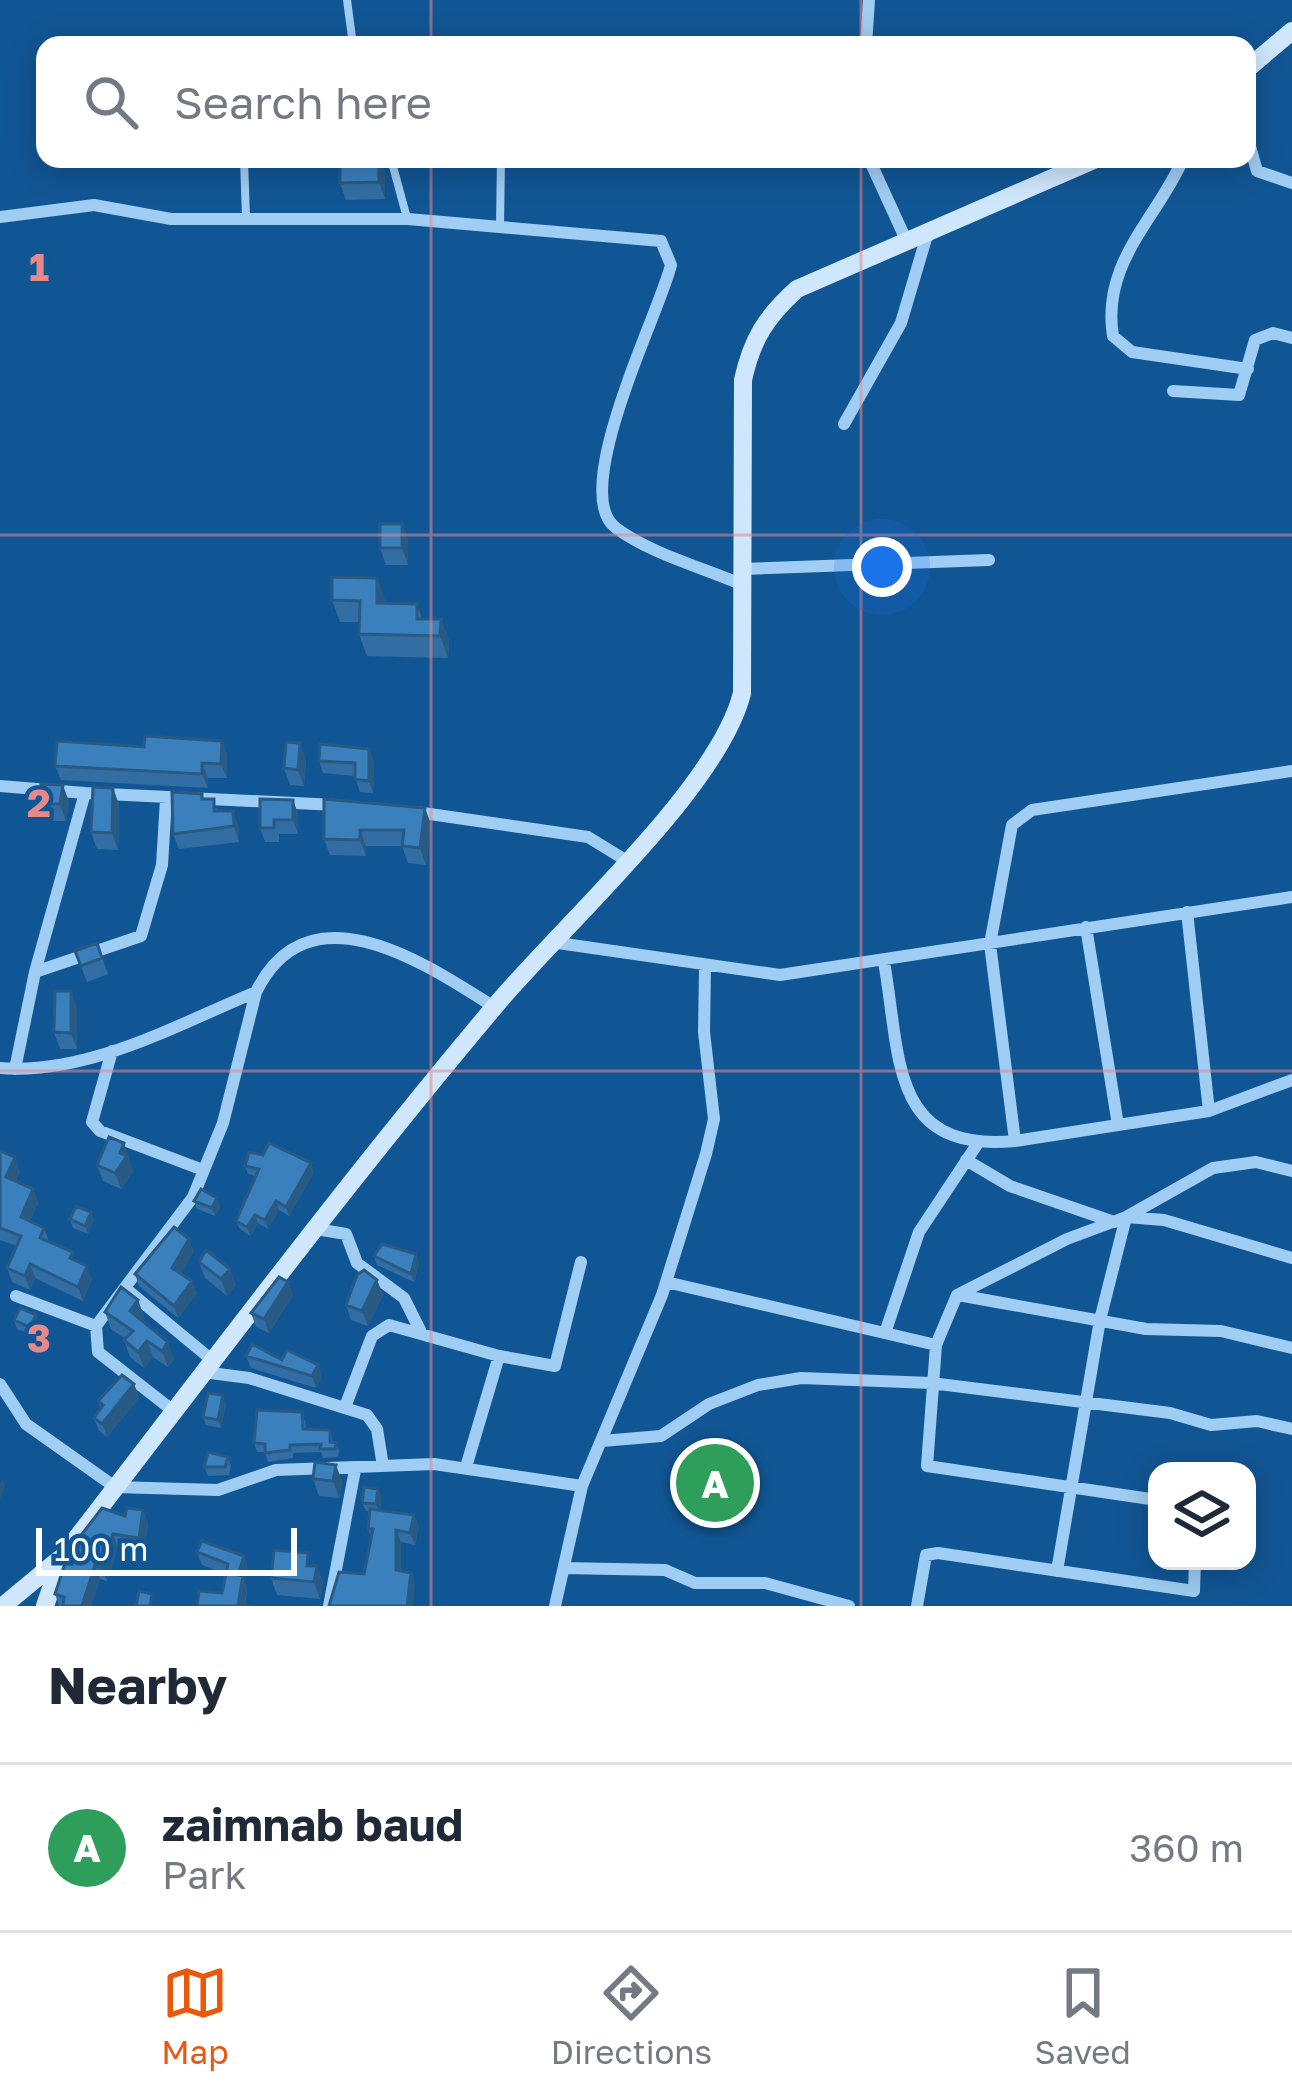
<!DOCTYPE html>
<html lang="en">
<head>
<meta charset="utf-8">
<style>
	body { margin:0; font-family:"Golos Text",sans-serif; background:#f6f6f7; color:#1f2937 }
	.controls { position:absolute; right:36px; bottom:36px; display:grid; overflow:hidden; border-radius:24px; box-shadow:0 6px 30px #0003 }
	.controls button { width:108px; height:108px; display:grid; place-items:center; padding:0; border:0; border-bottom:3px solid #e0e1e3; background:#fff; color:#1f2937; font:60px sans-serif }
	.scale { position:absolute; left:36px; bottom:30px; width:261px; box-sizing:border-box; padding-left:12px; border:6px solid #fff; border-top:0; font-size:33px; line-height:42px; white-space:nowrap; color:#fff; -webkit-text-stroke:9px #115694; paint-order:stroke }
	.you { position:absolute; left:882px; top:567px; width:42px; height:42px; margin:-30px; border:9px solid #fff; border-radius:50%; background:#1a73e8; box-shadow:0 0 0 18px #1a73e833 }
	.badge { display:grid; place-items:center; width:78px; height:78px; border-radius:50%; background:#ea580c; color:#fff; font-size:39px; font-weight:700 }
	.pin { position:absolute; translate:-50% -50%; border:6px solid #fff; box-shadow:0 3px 12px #0006 }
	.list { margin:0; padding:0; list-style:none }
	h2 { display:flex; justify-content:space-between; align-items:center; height:156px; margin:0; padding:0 48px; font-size:51px }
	h2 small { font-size:39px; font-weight:400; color:#747a83 }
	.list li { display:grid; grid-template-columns:78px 1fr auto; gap:36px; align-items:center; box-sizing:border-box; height:168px; padding:0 48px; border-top:3px solid #e0e1e3 }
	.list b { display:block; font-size:45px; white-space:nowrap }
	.list p { margin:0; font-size:39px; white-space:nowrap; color:#747a83 }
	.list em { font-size:39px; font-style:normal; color:#747a83 }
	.icon { flex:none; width:66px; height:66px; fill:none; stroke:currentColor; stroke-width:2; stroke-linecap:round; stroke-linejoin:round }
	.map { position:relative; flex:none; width:1292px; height:1606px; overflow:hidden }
	.search { position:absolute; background:#fff; box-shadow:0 6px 30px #0003; left:36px; right:36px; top:36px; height:132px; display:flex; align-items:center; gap:30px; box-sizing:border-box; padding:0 42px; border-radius:24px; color:#747a83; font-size:45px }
	.sheet { height:324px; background:#fff }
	nav { display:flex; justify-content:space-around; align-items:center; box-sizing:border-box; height:168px; border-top:3px solid #e0e1e3; background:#fff; font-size:33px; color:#747a83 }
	nav a { display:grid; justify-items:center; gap:6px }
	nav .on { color:#ea580c }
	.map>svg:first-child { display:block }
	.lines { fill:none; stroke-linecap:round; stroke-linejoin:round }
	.lane { stroke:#a0cdf3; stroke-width:8 }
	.street { stroke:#a0cdf3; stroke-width:12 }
	.secondary { stroke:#cfe7fd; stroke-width:18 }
	.wall { fill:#326ea3 }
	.shaded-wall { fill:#295a84 }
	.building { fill:#3a80bd; stroke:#295a84; stroke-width:3 }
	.grid { fill:none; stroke:#e88989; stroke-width:3; stroke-opacity:0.55 }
	.grid-label { font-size:39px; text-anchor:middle; font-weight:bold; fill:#e88989; stroke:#115694; stroke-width:9; stroke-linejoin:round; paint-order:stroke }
</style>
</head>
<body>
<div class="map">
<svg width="1292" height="1606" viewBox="0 0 1292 1606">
	<rect width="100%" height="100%" fill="#115694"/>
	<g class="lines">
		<path class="lane" d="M347,0l6,45
			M244,159l2,59
			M391,159l16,59
			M500,226l1,-67"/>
		<path class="street" d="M866,45l3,-45
			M1247,136l10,35 35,12
			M869,159l38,83
			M1183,159c-26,60 -82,103 -70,177l19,16 116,17
			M0,217l94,-12 77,14h237l253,22 10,24c-12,49 -103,228 -55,263 35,26 88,40 127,57
			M1173,391l66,4 16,-55 18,-7 19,5
			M844,424l57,-101 27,-91
			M743,569l246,-9
			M0,786l85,7 -50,179
			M85,793l251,12
			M416,812l172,25 39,24
			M1187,912l22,199
			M1086,927l32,198 91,-14 83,-31
			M551,942l229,33 512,-78
			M884,962c17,94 5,191 131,179
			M112,1051l-20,71 8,9 103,39
			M0,1068c89,7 176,-43 256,-76 53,-108 170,-28 238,15
			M15,1069l20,-97 106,-36 21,-71 4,-66
			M1118,1125l-103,16 -25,-197 22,-119 20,-15 260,-39
			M966,1160l44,26 104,36
			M1126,1217l38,3 128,38
			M316,1229l30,5 11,29 47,35 16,32
			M666,1282l270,63
			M125,1288l87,72
			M958,1295l188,34 75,2 71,17
			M16,1296l80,30
			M885,1333l34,-101 59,-89
			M203,1372l46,6 118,37 10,14 6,37
			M0,1384l26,40 89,63 103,3 58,-20 158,-6 148,22 80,-191 44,-141 8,-35 -10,-87 1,-65
			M345,1407l27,-71 17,-11 110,31 56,10 26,-104
			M176,1413l-78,-61 -2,-26 97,-129 30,-74 33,-131
			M602,1441l59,-5 48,-32 49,-19 43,-7 130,5 239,30 41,12 46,-4 35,8
			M466,1467l33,-111
			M1157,1500l-230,-34 9,-121 21,-50 110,-56 59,-22 87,-49 43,-6 36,9
			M564,1568l101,2 30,13h70l84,23
			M1057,1571l43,-251 26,-103
			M329,1606l26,-136
			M555,1606l27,-120
			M917,1606l9,-51 12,-2 256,38 1,-30"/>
		<path class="secondary" d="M1247,69l45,-38
			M3,1606l59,-49c143,-185 283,-373 434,-552 66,-79 223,-218 246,-312l1,-313c9,-41 23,-63 54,-91l299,-130
			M45,1606l16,-47"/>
	</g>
	<path class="wall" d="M385,172v27l-39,1 -6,-17z
		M402,524l6,16v25h-22l-6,-17z
		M332,600h53v3l32,1 5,15h19l8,22 -1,17 -81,-2 -8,-22v-12h-19z
		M222,741l5,15v22h-19v10l-147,-8 -6,-14 89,-19z
		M306,760l-2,26 -14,-1 -6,-17z
		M319,761h55l-1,32 -13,-1 -5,-16 -32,-3z
		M113,788l6,17 -1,45 -21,-1 -6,-17z
		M202,794l2,5 35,27v16l-60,7 -6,-15z
		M324,799l107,25 -5,41 -18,-2 -6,-17h-36v10l-36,-1 -6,-16z
		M293,800l5,14v20h-19v8h-14l-5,-14z
		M69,802l-3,19h-19l-6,-17z
		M97,943l11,31 -21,8 -12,-31z
		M77,1008v41h-17l-6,-17z
		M124,1143l9,29 -12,17 -18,-8 -6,-16z
		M0,1151l20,20 -4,10 17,8 5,14 -8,18 14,7 5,14 27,19 16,18 -9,22 -48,-23 -5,12 -18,-8 -5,-14 10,-22 -17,-6z
		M245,1166l69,6 -25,44 -10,-6 -11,19 -10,-6 -8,13 -10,-7 -4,-8 20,-45 -8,-2z
		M217,1198l3,9 -5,9 -18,-7 -3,-8z
		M70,1219l24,1 -6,14 -15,-6z
		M194,1251l-13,23 16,19 -19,25 -39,-32 -4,-12z
		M374,1256l45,7 -5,19 -37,-17z
		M199,1262l37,23 -9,11 -22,-18z
		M377,1280l6,15 -15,31 -17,-6 -5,-15z
		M288,1282l5,13 -24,38 -13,-6 -5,-14z
		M138,1300l6,17 -3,4 33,38 -6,8 -15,-10 -9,11 -14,-11 -6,-17 2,-1 -15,-10 -6,-17z
		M14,1320l25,3 -6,12 -16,-6z
		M246,1356l72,9 4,12 -6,11 -65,-20z
		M134,1384l5,14 -32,39 -8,-6 -5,-13 7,-10 -3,-7z
		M226,1404l-5,24 -15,-3 -3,-8z
		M305,1420l1,9 24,1 3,13h3l3,8 -1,6 -15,1 -2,-6 -28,1v5l-25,4 -3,-10h-8l-3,-9z
		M228,1457l3,9 -2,9 -21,1 -4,-9z
		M313,1479l29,2 -3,17 -20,-2z
		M378,1489l3,8 -1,14 34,4 5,12 -4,18 -14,-3v29l10,2 4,12 -51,-11 7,-37 -3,-8 2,-18h-4l-4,-8z
		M143,1510l5,14 -4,27 -26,-3 -11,33 -7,-2 -9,27h-32l-4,-12 70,-78z
		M197,1552l52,17 -5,12 3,8 -2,16 -48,1 25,-13 4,-19 -24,-9z
		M313,1566h4l6,17 -3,16 -43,-4 -6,-17z"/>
	<path class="shaded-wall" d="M379,159l6,13v27l-6,-17z
		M402,524l6,16v25l-6,-17z
		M377,578l8,22v25l-8,-22z
		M441,619l8,22 -1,17 -8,-22z
		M222,741l5,15v22l-6,-14z
		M300,743l6,17 -2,26 -6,-16z
		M369,749l5,12 -1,32 -4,-12z
		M202,763l6,15v10l-6,-14z
		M63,785l6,17 -3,19 -6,-17z
		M113,788l6,17 -1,45 -6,-17z
		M293,800l5,14v20l-5,-14z
		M425,808l6,16 -5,41 -6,-17z
		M233,811l6,15v16l-5,-16z
		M360,830l6,16v10l-6,-16z
		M71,991l6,17v41l-6,-16z
		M124,1143l9,29 -12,17 -6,-16z
		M15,1157l5,14 -9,20 -5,-14z
		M311,1163l3,9 -25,44 -3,-9z
		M33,1189l5,14 -12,27 -5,-13z
		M217,1198l3,9 -5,9 -3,-8z
		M276,1201l3,9 -11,19 -3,-9z
		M91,1212l3,8 -6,14 -3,-8z
		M255,1215l3,8 -8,13 -3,-9z
		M189,1239l5,12 -17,30 -5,-13z
		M416,1254l3,9 -5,19 -3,-8z
		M30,1264l5,14 -5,12 -5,-14z
		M87,1266l5,13 -9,22 -5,-14z
		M230,1269l6,16 -9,11 -6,-17z
		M377,1280l6,15 -15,31 -6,-15z
		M192,1281l5,12 -19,25 -4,-12z
		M288,1282l5,13 -24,38 -5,-14z
		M138,1300l6,17 -8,11 -6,-17z
		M36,1315l3,8 -6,12 -3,-8z
		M147,1341l6,16 -9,11 -6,-16z
		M168,1342l6,17 -6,8 -6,-16z
		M318,1365l4,12 -6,11 -4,-12z
		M134,1384l5,14 -32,39 -5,-13z
		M223,1395l3,9 -5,24 -3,-8z
		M336,1465l6,16 -3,17 -6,-17z
		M2,1478l3,8 -5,13v-17z
		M378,1489l3,8 -1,15 -4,-8z
		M143,1510l5,14 -4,27 -5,-13z
		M414,1515l5,12 -4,18 -5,-12z
		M396,1530l5,12v40l-5,-12z
		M113,1534l5,14 -11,33 -5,-13z
		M244,1556l5,13 -5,12 3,8 -3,17h-5l-1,-31z
		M95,1565l5,14 -9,27h-9z
		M317,1566l6,17 -3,16 -6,-17z
		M411,1573l4,12 -2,21h-6z"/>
	<path class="building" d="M340,159h39v23l-39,1z
		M380,524h22v24h-22z
		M332,577l45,1v25l40,1v15h24l-1,17 -81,-2 1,-33 -28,-1z
		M145,736l77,5 -1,23 -19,-1v11l-147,-8 2,-25 87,6z
		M286,742l14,1 -2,27 -14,-2z
		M320,744l49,5v32l-14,-2v-16l-36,-2z
		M41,784l22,1 -3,19h-19z
		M93,787l20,1 -1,45 -21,-1z
		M172,792l30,2v5h12v12h19l1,15 -61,8z
		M260,799l33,1v20h-19v8h-14z
		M324,799l101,9 -5,40 -18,-2 2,-16h-44v10l-36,-1z
		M97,943l5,15 -21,8 -6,-15z
		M55,991h16v42l-17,-1z
		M109,1137l15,6 -4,10 7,3 -12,17 -18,-8z
		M269,1143l42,20 -25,44 -10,-6 -11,19 -10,-5 -8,12 -11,-6 23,-52 -14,-3 4,-14 14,3z
		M0,1151l15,6 -9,20 27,12 -12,28 23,11 -4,10 33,14 -3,6 17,8 -9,21 -48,-23 -5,12 -18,-8 14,-32 -21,-8z
		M201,1189l16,9 -5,10 -18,-7z
		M76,1206l15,6 -6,14 -15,-7z
		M174,1227l15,12 -17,29 20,13 -18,25 -39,-32z
		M382,1244l34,10 -5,20 -37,-18z
		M206,1250l24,19 -9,10 -22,-17z
		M364,1270l13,10 -15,31 -16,-6 11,-30z
		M279,1277l9,5 -24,37 -13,-6z
		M121,1287l17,13 -8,11 38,31 -6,9 -15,-10 -9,11 -14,-12 9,-9 -28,-19z
		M20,1308l16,7 -6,12 -16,-7z
		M252,1344l30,16 5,-10 31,15 -6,11 -66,-20z
		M122,1375l12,9 -32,40 -8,-6 9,-13 -5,-4z
		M208,1393l15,2 -5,25 -15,-3z
		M257,1410l45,2 1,17 27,1v12l6,1 -1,6h-15l1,-5 -31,1v5l-25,3v-9l-11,-1z
		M208,1452l20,5 -3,10h-21z
		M315,1462l21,3 -3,16 -20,-2z
		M364,1487l14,2 -2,15 -14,-1z
		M102,1508l23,8 2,-8 16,2 -4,28 -26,-4 -11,34 -7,-3 -13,41h-19l1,-9 -9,-3 14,-43z
		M370,1509l44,6 -4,18 -14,-3v40l15,3 -4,33h-78l10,-34 25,2 9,-45h-5z
		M202,1541l42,15 -6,19 5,1 -5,29 12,1h-53l2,-15 23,2 6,-29 -31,-12z
		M274,1550l34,3 -1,13h10l-3,16 -43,-4z
		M139,1591l13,3 -2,12h-14z"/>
	<path class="grid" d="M431,0v45M861,0v45M431,159v1447M861,159v1447M0,535h1292M0,1071h1292"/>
	<g class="grid-label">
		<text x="39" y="281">1</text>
		<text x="39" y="817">2</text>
		<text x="39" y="1352">3</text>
	</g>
</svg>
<div class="controls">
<button><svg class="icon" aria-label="layers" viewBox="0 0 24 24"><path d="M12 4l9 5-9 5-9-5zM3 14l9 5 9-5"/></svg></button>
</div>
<div class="scale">100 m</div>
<div class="you"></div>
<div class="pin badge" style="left:715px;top:1483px;background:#2e9e5b">A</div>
<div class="search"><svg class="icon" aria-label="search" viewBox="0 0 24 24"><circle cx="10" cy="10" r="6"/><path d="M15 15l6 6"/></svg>Search here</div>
</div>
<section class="sheet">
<h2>Nearby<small></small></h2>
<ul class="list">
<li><span class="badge" style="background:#2e9e5b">A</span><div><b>zaimnab baud</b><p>Park</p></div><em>360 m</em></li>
</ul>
</section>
<nav>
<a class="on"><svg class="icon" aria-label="map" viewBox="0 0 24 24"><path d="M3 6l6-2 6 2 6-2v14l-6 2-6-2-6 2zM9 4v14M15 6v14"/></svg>Map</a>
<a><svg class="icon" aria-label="directions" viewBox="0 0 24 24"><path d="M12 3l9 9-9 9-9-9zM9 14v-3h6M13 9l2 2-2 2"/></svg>Directions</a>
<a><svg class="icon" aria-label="saved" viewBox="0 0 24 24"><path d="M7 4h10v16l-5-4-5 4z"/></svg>Saved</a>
</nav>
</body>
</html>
